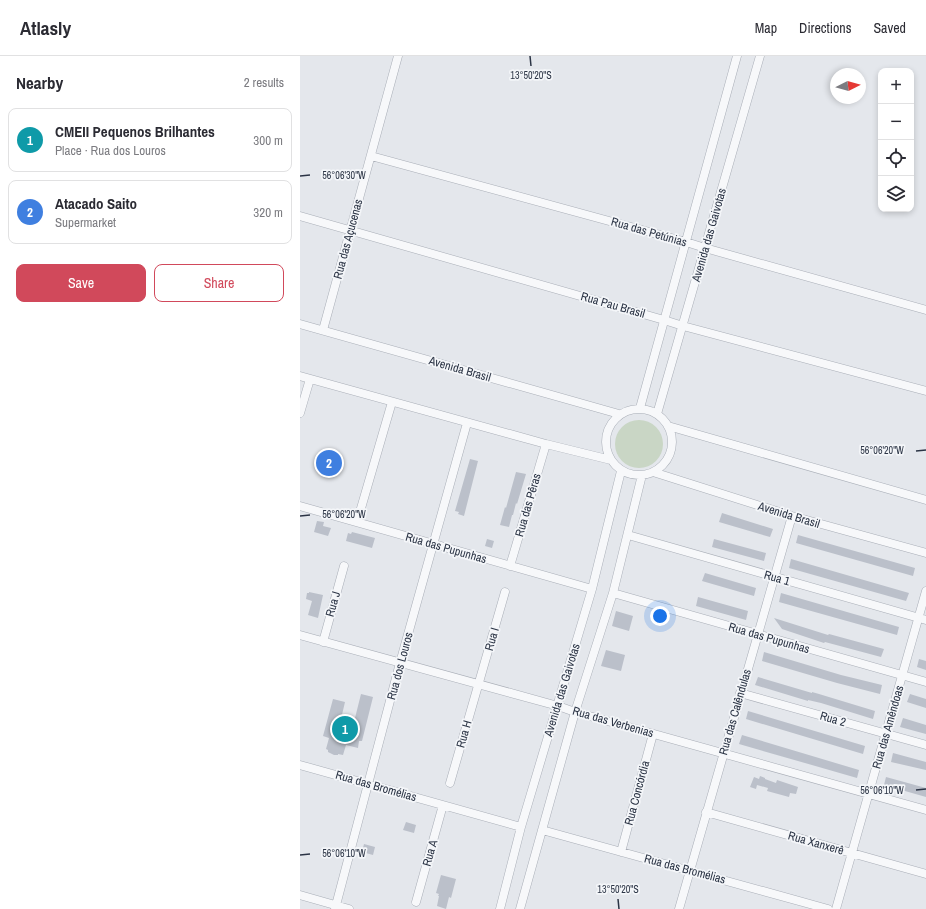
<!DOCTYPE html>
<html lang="en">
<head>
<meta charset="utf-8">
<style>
	body { margin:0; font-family:"Archivo Narrow",sans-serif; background:#f7f7f7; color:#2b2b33 }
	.controls { position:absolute; right:12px; top:12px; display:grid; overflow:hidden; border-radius:8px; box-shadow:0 2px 6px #0003 }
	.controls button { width:36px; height:36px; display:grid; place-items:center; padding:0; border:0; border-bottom:1px solid #e1e1e2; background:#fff; color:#2b2b33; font:20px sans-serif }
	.compass { position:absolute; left:530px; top:12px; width:36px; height:36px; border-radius:50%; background:#fff; box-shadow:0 2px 6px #0003; rotate:84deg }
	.you { position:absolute; left:360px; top:560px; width:14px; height:14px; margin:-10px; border:3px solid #fff; border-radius:50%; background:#1a73e8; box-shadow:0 0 0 6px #1a73e833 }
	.badge { display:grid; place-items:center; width:26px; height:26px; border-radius:50%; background:#d1495b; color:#fff; font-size:13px; font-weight:700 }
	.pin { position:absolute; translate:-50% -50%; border:2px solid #fff; box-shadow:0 1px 4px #0006 }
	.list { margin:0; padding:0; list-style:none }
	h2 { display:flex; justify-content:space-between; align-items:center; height:52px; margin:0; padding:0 16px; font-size:17px }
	h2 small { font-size:13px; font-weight:400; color:#7c7c81 }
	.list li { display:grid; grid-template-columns:26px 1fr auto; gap:12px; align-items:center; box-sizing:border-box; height:64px; margin:0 8px 8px; padding:0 8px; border:1px solid #e1e1e2; border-radius:8px }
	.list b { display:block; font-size:15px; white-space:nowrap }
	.list p { margin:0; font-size:13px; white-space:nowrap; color:#7c7c81 }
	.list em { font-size:13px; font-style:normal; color:#7c7c81 }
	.actions { display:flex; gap:8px; padding:12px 16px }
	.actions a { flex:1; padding:9px 0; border:1px solid #d1495b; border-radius:8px; text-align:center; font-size:14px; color:#d1495b }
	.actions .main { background:#d1495b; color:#fff }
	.icon { flex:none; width:22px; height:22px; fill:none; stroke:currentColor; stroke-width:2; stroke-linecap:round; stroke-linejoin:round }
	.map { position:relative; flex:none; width:626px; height:853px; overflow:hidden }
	header { display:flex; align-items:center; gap:24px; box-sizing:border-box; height:56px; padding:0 20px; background:#fff; border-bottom:1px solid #e1e1e2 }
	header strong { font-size:19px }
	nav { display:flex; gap:22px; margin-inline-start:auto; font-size:14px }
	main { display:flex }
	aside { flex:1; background:#fff }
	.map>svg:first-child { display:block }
	.green { fill:#c9d6c5 }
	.building { fill:#bbc0ca }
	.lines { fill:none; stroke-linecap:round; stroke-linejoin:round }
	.minor-casing { stroke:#a9aeb7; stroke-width:9 }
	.minor { stroke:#f7f8fa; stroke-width:8 }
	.ticks { fill:none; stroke:#2b3445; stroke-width:1.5 }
	.labels { text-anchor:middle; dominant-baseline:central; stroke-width:3.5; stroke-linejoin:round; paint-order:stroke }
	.street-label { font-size:12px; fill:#2b3445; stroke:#f4f6f9 }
	.ticks-label { font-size:10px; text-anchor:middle; fill:#2b3445; stroke:#f4f6f9; stroke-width:3.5; stroke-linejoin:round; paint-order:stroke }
</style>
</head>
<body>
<header>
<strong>Atlasly</strong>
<nav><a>Map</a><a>Directions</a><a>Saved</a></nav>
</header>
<main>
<aside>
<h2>Nearby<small>2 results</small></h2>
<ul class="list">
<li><span class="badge" style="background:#0f9aa8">1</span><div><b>CMEII Pequenos Brilhantes</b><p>Place · Rua dos Louros</p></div><em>300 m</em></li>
<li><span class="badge" style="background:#3f7fe0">2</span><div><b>Atacado Saito</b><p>Supermarket</p></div><em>320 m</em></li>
</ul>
<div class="actions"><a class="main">Save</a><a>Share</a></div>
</aside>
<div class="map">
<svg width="626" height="853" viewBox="0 0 626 853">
	<rect width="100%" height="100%" fill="#e4e7ec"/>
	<path class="green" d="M315 388a24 24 0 1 1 48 0a24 24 0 1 1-48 0Z"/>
	<path class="building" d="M170,403l8,2 -14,55 -6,-2 1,-2 -4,-1z
		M216,416l10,2 -9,30 -1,-1 -3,12h-1l-3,12 -9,-2 5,-18 1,1z
		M422,457l51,16 -3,8 -51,-15z
		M17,465l7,1 -1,4 8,2 -3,8 -14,-4z
		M52,476l23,6 -3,10 -26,-7 2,-8 3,1z
		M498,479l117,33 -2,8 -117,-33z
		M187,483l7,2 -2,7 -7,-2z
		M414,483l52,14 -2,8 -52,-14z
		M491,503l118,34 -3,8 -117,-33z
		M405,517l51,15 -2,8 -52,-15z
		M9,536l14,3 -5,23 -10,-3 4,-14 -6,-2 1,-6h2z
		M481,537l118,34 -2,8 -118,-33z
		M398,541l50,14 -2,9 -50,-14z
		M316,555l17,5 -4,15 -17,-5z
		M474,562l54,17 1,-1 55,15 -3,8 -56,-15 -1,1 -42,-14z
		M306,594l19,5 -4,16 -20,-5z
		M464,596l77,23 41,10 -2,9 -43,-11 -75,-22z
		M619,603l7,2v9l-9,-3z
		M458,621l54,16v-1l7,2 56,17 -2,8 -52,-16 -13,-3v1l-53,-16z
		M61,638l12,3 -11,44h-3l-1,7 -12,-3 -3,10 -5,-1v1h-4l-6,-3v-2l-2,-1 3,-11 -6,-2 10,-37 12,3 -4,17 13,3z
		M610,638l16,5v9l-19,-6z
		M448,655l117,35 -2,8 -117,-35z
		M603,662l23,7v9l-26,-7z
		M442,679l117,35 -2,8 -118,-34z
		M593,697l33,9v8l-35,-8z
		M460,720l5,2v1l11,4 1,-3 21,7 -2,7 -6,-1 -1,4 -22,-6 1,-3 -11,-3 -1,4 -6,-2 4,-10 5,2z
		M586,721l40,11v9l-42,-12z
		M106,766l10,3 -2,8 -11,-3z
		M64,788l11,3 -2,8 -11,-3z
		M141,819l15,4 -5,19 -2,-1 -3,12 -9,-3 2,-10h-1l1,-2 -3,-1z"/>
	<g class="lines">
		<defs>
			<path id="minor" d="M71,100l315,86 19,6 221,62
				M0,160l364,104 19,6 243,65
				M0,268l319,90
				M23,274l75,-274
				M0,320l246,68 65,16
				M340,352l97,-352
				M306 386a33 33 0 1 1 66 0a33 33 0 1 1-66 0Z
				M0,357l10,-34
				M357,358l103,-358
				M368,370l258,74
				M353,416l139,44 134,37
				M0,450l292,83
				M57,466l35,-120
				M328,479l298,85
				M210,510l36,-122
				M313,537l313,89
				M0,579l258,71 17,6 351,98
				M23,586l21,-76
				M440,637l186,52
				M0,709l221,62
				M150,727l55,-191
				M406,756l220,62
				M242,774l286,79
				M321,796l32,-118
				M0,839l49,14
				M116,846l27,-97
				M35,853l65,-246 67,-240
				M200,853l21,-82 71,-238 29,-118
				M220,853l55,-197 38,-119 29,-118
				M379,853l113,-393
				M536,853l90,-318"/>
		</defs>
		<use href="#minor" class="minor-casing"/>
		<use href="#minor" class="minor"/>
	</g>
	<path class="ticks" d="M230,0l1,10M0,120l10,-1M616,395l10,-1M0,460l10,-1M616,734l10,-1M0,799l10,-1M318,843l1,10"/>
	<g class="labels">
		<g class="street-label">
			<text transform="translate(349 176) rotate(16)">Rua das Petúnias</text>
			<text transform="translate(409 179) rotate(-74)">Avenida das Gaivotas</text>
			<text transform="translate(48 183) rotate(-75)">Rua das Açucenas</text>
			<text transform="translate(313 249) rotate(16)">Rua Pau Brasil</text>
			<text transform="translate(160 313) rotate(16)">Avenida Brasil</text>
			<text transform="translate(228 449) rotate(-74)">Rua das Pêras</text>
			<text transform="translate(489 459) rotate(17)">Avenida Brasil</text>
			<text transform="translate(146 492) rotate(16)">Rua das Pupunhas</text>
			<text transform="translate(477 522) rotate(16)">Rua 1</text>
			<text transform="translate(33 548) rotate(-74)">Rua J</text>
			<text transform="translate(469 582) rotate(16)">Rua das Pupunhas</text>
			<text transform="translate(192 583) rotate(-74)">Rua I</text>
			<text transform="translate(100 610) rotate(-75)">Rua dos Louros</text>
			<text transform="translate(262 634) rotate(-73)">Avenida das Gaivotas</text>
			<text transform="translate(435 656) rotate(-74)">Rua das Calêndulas</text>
			<text transform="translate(533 663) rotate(16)">Rua 2</text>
			<text transform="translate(313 666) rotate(16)">Rua das Verbenias</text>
			<text transform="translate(588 671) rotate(-74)">Rua das Amêndoas</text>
			<text transform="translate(164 678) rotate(-74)">Rua H</text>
			<text transform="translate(76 730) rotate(16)">Rua das Bromélias</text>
			<text transform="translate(337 737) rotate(-75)">Rua Concórdia</text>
			<text transform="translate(516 787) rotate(16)">Rua Xanxerê</text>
			<text transform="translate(130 797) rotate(-74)">Rua A</text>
			<text transform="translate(385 813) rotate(15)">Rua das Bromélias</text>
		</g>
	</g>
	<g class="ticks-label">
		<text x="231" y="23">13°50'20"S</text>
		<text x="44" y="123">56°06'30"W</text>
		<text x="582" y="398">56°06'20"W</text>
		<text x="44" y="462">56°06'20"W</text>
		<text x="582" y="738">56°06'10"W</text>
		<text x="44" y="801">56°06'10"W</text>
		<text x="318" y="837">13°50'20"S</text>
	</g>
</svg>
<div class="controls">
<button>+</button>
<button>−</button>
<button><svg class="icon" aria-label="locate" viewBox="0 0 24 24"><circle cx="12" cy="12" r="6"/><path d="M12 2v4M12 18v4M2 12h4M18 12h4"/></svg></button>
<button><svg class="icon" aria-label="layers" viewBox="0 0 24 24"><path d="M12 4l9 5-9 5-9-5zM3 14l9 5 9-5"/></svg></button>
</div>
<svg class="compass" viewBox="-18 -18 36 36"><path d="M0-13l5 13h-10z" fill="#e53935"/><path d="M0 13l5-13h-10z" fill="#7c7c81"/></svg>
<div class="you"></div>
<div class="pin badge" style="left:45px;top:673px;background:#0f9aa8">1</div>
<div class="pin badge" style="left:29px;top:407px;background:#3f7fe0">2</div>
</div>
</main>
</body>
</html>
